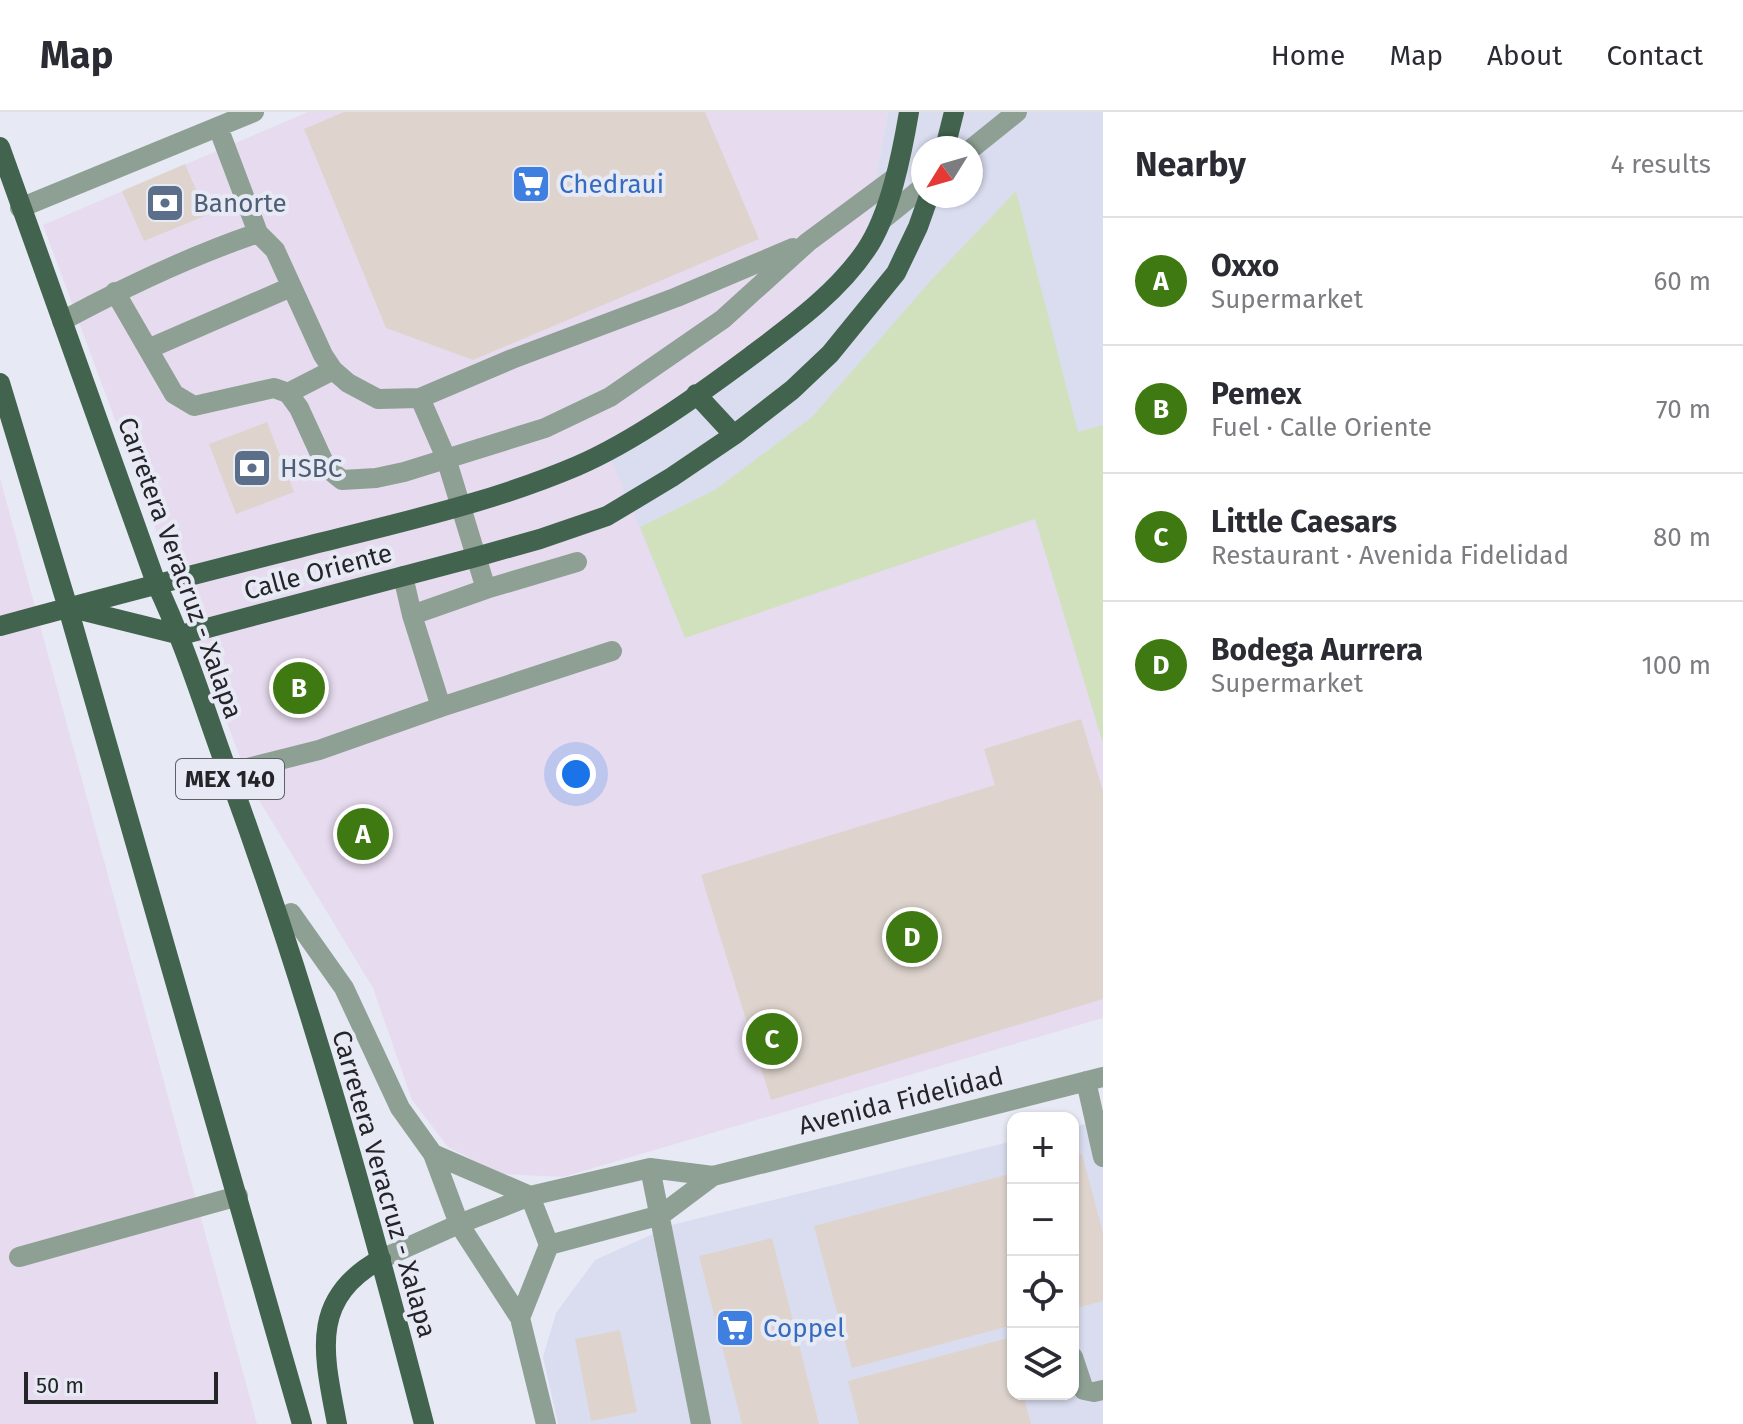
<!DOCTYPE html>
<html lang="en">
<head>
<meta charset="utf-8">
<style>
	body { margin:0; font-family:"Fira Sans",sans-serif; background:#f7f7f7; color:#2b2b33 }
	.controls { position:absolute; right:24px; bottom:24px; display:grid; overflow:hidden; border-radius:16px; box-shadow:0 2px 6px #0004 }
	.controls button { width:72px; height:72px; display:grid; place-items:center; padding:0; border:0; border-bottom:2px solid #e1e1e2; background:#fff; color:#2b2b33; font:40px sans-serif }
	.compass { position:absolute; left:911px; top:24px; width:72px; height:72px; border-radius:50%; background:#fff; box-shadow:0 2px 6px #0004; rotate:233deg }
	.scale { position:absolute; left:24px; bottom:20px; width:194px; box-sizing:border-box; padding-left:8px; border:4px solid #242529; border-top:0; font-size:22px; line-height:28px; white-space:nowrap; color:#242529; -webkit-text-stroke:6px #e7eaf5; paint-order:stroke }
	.you { position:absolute; left:576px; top:662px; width:28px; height:28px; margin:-20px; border:6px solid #fff; border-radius:50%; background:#1a73e8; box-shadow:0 0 0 12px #1a73e833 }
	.badge { display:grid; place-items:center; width:52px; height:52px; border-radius:50%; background:#3e7911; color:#fff; font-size:26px; font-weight:700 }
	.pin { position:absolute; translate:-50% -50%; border:4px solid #fff; box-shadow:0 2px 8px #0006 }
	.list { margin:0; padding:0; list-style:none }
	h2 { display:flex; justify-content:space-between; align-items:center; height:104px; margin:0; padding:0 32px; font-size:34px }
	h2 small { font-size:26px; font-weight:400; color:#7c7c81 }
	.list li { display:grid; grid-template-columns:52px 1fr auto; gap:24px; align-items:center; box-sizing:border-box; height:128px; padding:0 32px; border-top:2px solid #e1e1e2 }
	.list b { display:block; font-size:30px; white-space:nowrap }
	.list p { margin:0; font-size:26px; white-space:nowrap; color:#7c7c81 }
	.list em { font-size:26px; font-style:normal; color:#7c7c81 }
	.icon { flex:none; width:44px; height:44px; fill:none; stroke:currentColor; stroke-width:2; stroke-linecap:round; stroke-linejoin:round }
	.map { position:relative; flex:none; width:1103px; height:1312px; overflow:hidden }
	header { display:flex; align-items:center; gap:48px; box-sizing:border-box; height:112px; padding:0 40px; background:#fff; border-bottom:2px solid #e1e1e2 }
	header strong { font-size:38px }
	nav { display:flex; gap:44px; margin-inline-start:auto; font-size:28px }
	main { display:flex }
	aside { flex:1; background:#fff }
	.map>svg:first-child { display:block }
	.commercial { fill:#e7dbef }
	.built { fill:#d9ddef; fill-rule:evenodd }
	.green { fill:#d2e1bd }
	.building { fill:#ded4cd }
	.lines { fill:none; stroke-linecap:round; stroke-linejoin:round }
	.minor { stroke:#8ea094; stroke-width:20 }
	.major { stroke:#42634e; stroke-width:20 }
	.labels { text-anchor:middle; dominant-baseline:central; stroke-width:8; stroke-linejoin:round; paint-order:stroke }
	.shield { fill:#e7eaf5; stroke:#5e6066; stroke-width:2 }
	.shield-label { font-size:24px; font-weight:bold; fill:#242529 }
	.shop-label { font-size:26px; fill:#366cbe; stroke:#e7eaf5; text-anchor:start }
	.service-label { font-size:26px; fill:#4e5e75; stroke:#e7eaf5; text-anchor:start }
	.street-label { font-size:26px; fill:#242529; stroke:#e7eaf5 }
</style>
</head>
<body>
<header>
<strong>Map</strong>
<nav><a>Home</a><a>Map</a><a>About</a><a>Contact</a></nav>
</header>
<main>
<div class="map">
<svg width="1103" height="1312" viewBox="0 0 1103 1312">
	<rect width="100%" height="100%" fill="#e7eaf5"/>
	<path class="commercial" d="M308,0h580l-23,129 -111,110 -147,96 78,191 350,-119 68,225v274l-540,159 -62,-3 -53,-27 -36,-47 -39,-112 -122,-201 -208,-562z
		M0,366l257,946h-257z"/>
	<path class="built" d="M888,0h215v632l-68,-225 -350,119 -79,-191 148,-96 111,-110zM923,36h48v48h-48z
		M1103,1008v304h-545l-15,-67 13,-44 39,-53 80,-36 338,-83v253h60v-267z"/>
	<path class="green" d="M1016,79l62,241 25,-7v319l-68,-225 -350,119 -45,-111 75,-37 97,-73 121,-139z"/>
	<path class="building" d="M344,0h361l54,127 -286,121 -87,-32 -82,-199z
		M185,52l22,51 -63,26 -22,-50z
		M267,310l27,70 -58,22 -27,-70z
		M1081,607l22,72v208l-332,101 -70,-225 294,-90 -11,-36z
		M1082,1042l21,79v68l-30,8v-152z
		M1013,1061v152l-161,43 -38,-142z
		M772,1126l47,186h-77l-43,-168z
		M620,1218l17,82 -46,9 -16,-82z
		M1008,1226l5,19v37h10l8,30h-172l-11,-43z"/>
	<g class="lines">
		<path class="minor" d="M218,15l40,106
			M971,37l46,-37
			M20,96l234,-96
			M882,108l41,-33
			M115,180l59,102 20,12 80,-18 14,5 11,15 27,59 16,13 34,-2 28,-6 141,-44 65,-31 113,-78 85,-77 85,-63
			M62,209c63,-34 128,-65 196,-88l17,17 48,105 10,15 15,13 30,16 42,-1 92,-39 165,-62 116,-49
			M148,237l143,-62
			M288,281l45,-23
			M486,477l91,-27
			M412,503l74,-26 -40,-131 -26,-60
			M441,595l171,-56
			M228,661l91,-23 122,-43 -29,-92 -9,-39
			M291,801l53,75 56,120 33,46 26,70 61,94 26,106
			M1086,969l17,76
			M433,1042l97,42 19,49
			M650,1056l51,256
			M19,1145l219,-61
			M381,1147l78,-35 71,-28 120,-28 63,8 390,-99
			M520,1206l29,-73 112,-30 52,-39
			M1073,1245l11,33 10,2 9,-2"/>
		<path class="major" d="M0,35l156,436c31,65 50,131 75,198 77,210 137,427 193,643
			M945,36l9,-36
			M0,271l68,225 234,816
			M696,282l38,41
			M72,496l109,27 295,-78 64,-18 67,-23 65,-39 62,-42 58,-45 38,-36 66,-81 22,-46 11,-31
			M0,514c100,-27 199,-53 299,-78 94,-24 189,-44 278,-82 58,-25 123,-72 174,-110 41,-31 86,-63 115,-106 24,-35 36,-97 43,-138
			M337,1312c-13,-69 -29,-125 44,-165"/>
	</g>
	<defs>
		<symbol id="supermarket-square" viewBox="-11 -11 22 22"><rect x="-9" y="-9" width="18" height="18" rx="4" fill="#3f7fe0" stroke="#e7eaf5"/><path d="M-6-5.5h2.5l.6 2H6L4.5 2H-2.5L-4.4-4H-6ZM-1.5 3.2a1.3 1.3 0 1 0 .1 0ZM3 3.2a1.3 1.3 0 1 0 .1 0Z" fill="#fff"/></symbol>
		<symbol id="bank-square" viewBox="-11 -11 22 22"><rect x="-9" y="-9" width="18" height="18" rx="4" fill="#5c6f8a" stroke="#e7eaf5"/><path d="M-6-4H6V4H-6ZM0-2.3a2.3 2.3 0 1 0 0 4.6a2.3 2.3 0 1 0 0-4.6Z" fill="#fff"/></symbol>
	</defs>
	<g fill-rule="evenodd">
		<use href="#supermarket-square" x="509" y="50" width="44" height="44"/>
		<use href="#bank-square" x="143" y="69" width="44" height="44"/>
		<use href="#bank-square" x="230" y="334" width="44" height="44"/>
		<use href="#supermarket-square" x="713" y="1194" width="44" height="44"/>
	</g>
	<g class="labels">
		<rect class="shield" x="176" y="647" width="108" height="40" rx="6"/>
		<g class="shield-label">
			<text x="230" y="667">MEX 140</text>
		</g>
		<g class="shop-label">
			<text x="559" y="72">Chedraui</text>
			<text x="763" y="1216">Coppel</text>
		</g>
		<g class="service-label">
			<text x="193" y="91">Banorte</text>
			<text x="280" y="356">HSBC</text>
		</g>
		<g class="street-label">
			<text transform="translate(180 456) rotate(70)">Carretera Veracruz - Xalapa</text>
			<text transform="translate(318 460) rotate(-15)">Calle Oriente</text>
			<text transform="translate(901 989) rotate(-14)">Avenida Fidelidad</text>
			<text transform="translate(384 1072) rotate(74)">Carretera Veracruz - Xalapa</text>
		</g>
	</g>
</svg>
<div class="controls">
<button>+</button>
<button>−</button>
<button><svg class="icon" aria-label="locate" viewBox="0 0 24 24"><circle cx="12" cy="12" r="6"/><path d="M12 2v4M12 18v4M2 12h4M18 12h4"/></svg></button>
<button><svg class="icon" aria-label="layers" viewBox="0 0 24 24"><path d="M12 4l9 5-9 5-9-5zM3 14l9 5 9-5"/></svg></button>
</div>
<svg class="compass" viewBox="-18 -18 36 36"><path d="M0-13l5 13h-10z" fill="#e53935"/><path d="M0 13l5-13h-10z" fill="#7c7c81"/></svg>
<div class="scale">50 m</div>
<div class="you"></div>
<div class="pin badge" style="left:363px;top:722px">A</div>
<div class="pin badge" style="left:299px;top:576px">B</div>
<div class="pin badge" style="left:772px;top:927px">C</div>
<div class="pin badge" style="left:912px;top:825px">D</div>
</div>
<aside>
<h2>Nearby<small>4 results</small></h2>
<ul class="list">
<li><span class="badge">A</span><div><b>Oxxo</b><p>Supermarket</p></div><em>60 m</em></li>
<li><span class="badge">B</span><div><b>Pemex</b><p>Fuel · Calle Oriente</p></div><em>70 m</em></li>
<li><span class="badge">C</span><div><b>Little Caesars</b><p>Restaurant · Avenida Fidelidad</p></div><em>80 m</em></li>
<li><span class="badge">D</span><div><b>Bodega Aurrera</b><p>Supermarket</p></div><em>100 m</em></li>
</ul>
</aside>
</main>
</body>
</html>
